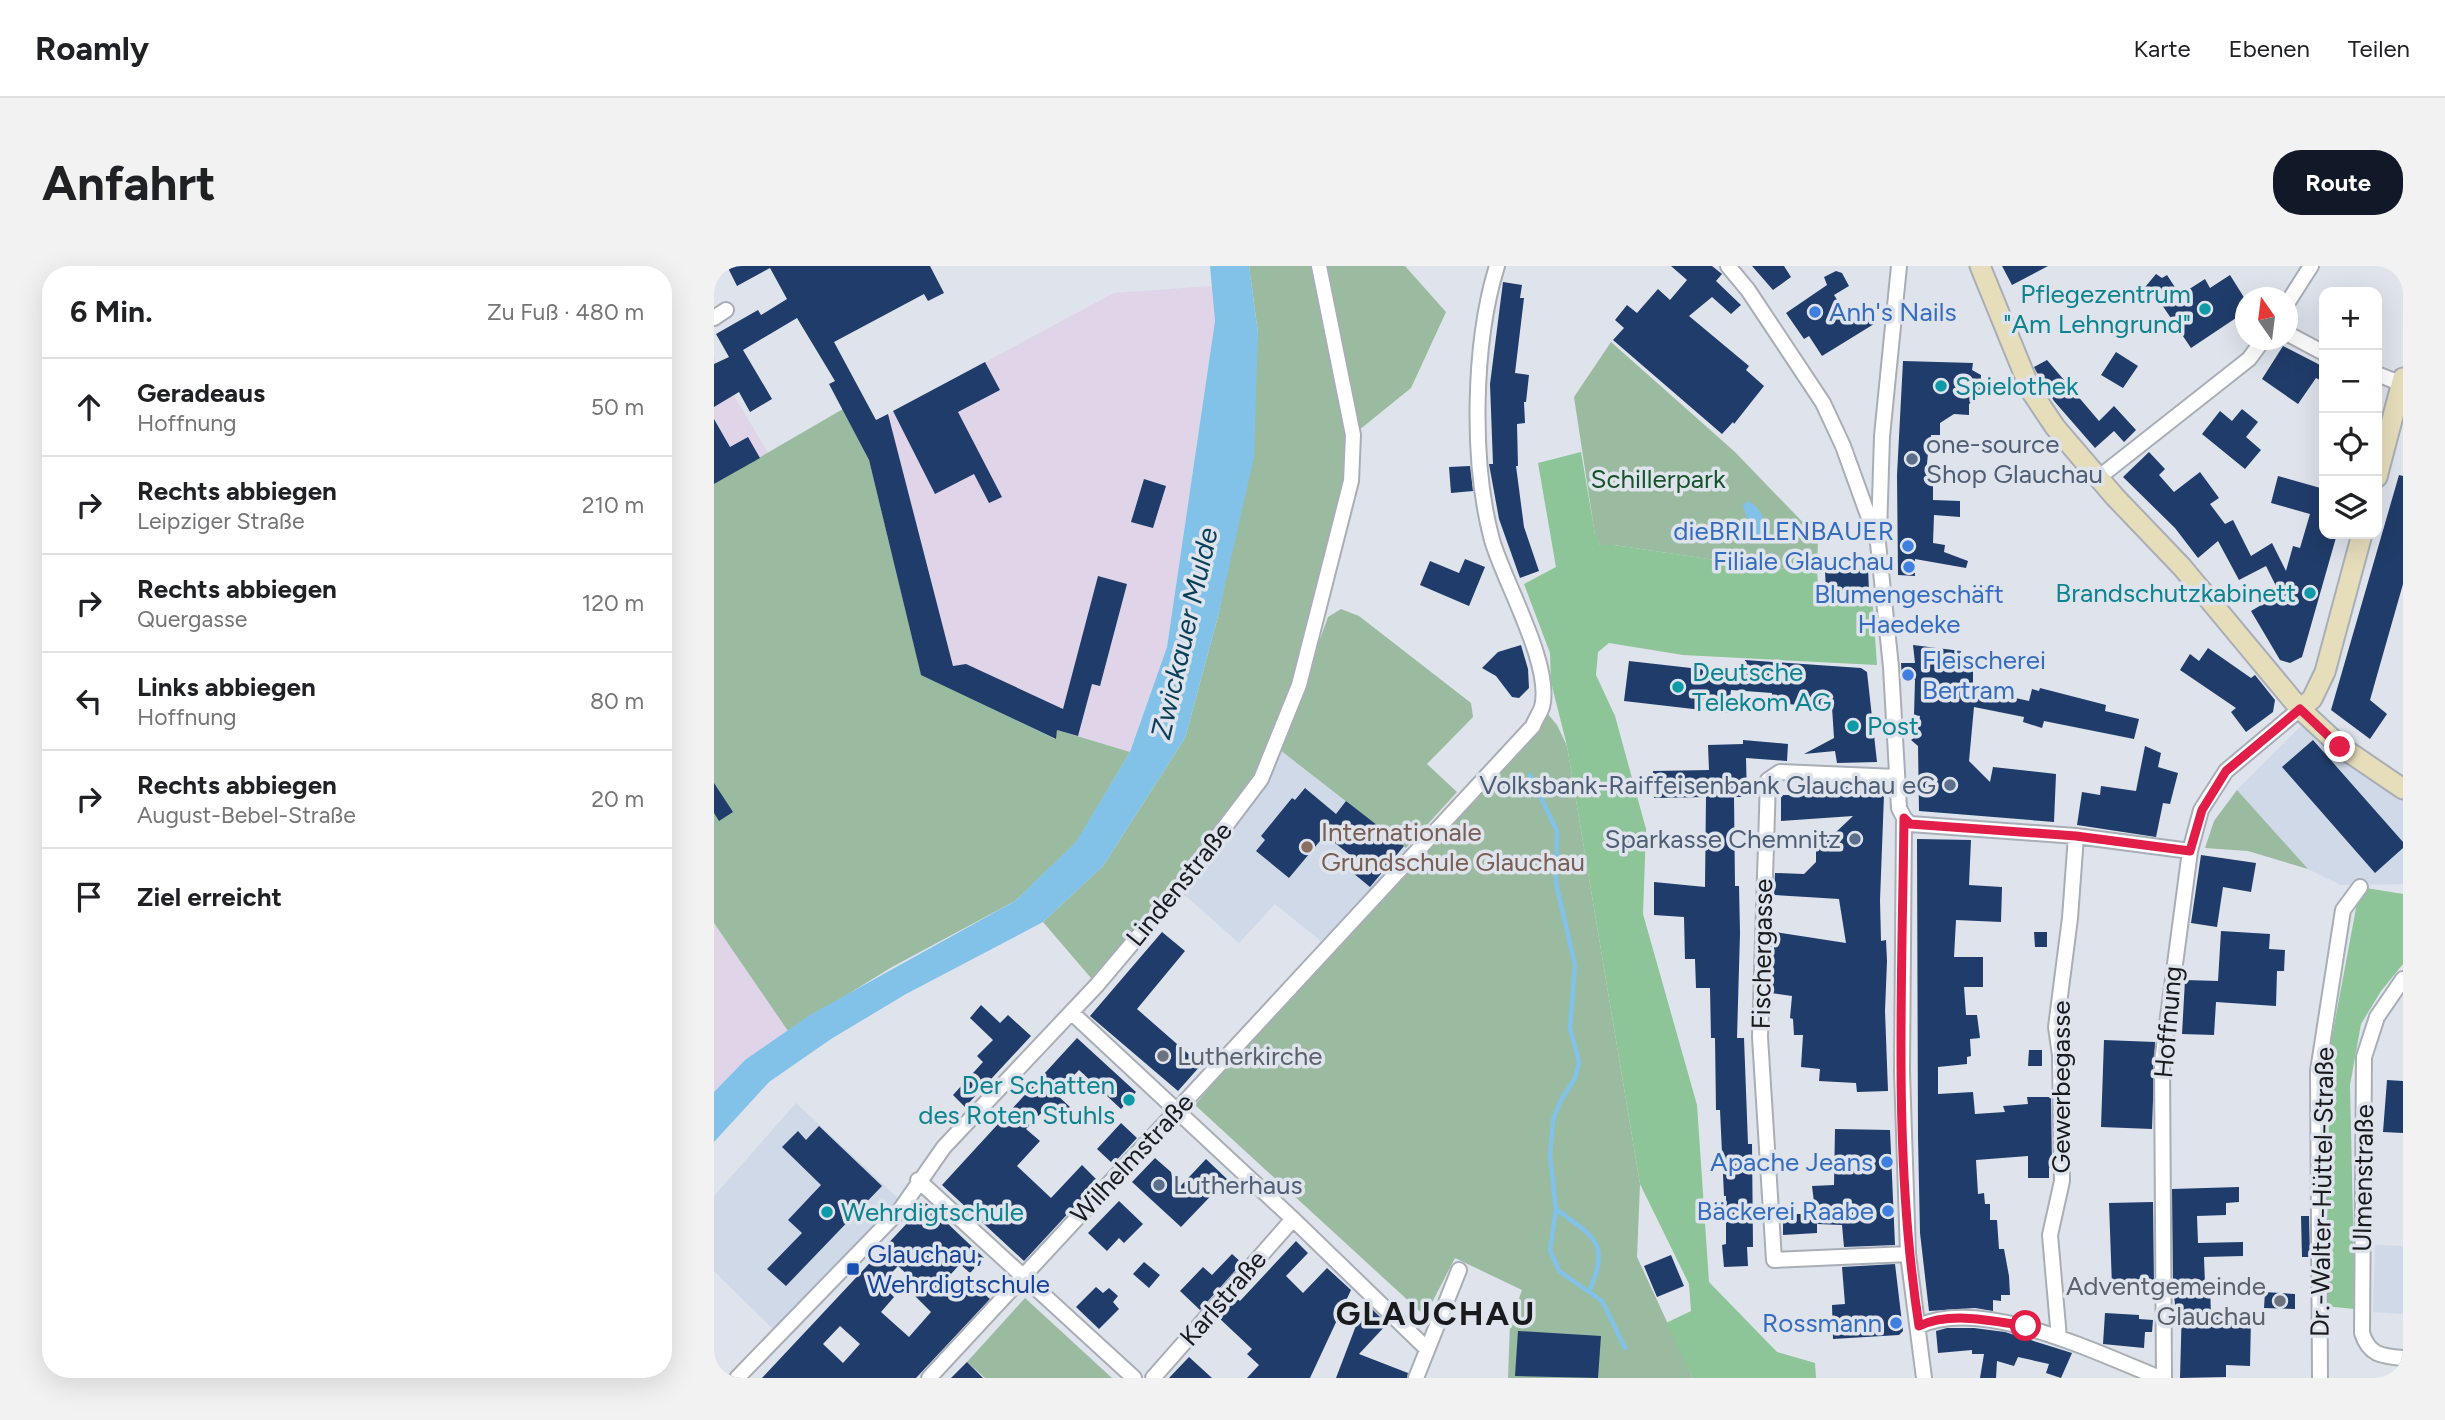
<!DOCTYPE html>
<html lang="de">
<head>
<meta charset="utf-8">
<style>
	body { margin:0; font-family:Figtree,sans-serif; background:#f2f2f2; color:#202124 }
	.controls { position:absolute; right:21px; top:21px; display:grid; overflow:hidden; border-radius:14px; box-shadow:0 7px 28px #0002 }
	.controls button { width:63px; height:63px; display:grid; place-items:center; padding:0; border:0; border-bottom:2px solid #e0e0e0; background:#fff; color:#202124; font:35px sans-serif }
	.compass { position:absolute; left:1521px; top:21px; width:63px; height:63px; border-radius:50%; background:#fff; box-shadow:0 7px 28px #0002; rotate:346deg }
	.stop { position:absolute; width:21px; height:21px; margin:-16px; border:5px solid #e11d48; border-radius:50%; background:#fff }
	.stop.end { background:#e11d48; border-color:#fff; box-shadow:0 2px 7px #0008 }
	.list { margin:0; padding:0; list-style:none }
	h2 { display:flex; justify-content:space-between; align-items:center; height:91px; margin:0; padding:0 28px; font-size:30px }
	h2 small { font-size:23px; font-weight:400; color:#757577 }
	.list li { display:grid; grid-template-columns:46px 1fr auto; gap:21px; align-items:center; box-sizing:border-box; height:98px; padding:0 28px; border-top:2px solid #e0e0e0 }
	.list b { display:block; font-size:26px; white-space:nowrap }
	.list p { margin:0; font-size:23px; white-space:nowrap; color:#757577 }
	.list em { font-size:23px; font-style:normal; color:#757577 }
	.icon { flex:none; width:38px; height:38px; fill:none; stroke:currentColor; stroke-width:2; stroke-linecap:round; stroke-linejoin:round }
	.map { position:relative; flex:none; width:1689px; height:1112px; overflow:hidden; border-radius:28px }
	header { display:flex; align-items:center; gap:42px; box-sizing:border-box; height:98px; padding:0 35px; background:#fff; border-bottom:2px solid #e0e0e0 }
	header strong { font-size:33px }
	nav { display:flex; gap:38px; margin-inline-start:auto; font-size:24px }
	.intro { display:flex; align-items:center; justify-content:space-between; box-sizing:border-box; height:168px; padding:0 42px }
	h1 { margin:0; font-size:49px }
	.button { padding:18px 32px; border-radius:28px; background:#111827; color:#fff; font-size:24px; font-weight:700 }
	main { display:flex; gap:42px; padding:0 42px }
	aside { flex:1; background:#fff; border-radius:28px; box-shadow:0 7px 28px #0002 }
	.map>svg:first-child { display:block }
	.built { fill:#cfd9e8 }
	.industrial { fill:#e0d4e8 }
	.green { fill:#9abba0 }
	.forest { fill:#8dc498 }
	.water { fill:#82c2e9 }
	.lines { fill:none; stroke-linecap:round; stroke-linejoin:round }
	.stream { stroke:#82c2e9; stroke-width:4.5 }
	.building { fill:#203c6a; fill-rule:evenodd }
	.street-casing { stroke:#a9aeb6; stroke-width:18 }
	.secondary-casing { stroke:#a9aeb6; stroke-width:23 }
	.street { stroke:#fff; stroke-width:14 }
	.secondary { stroke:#e6ddbb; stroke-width:19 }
	.route { stroke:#e11d48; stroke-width:9 }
	.culture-dot { fill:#0f9aa8; stroke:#dee3ec; stroke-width:2.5 }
	.shop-dot { fill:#3f7fe0; stroke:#dee3ec; stroke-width:2.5 }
	.service-dot { fill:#5c6f8a; stroke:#dee3ec; stroke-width:2.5 }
	.education-dot { fill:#8d6e63; stroke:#dee3ec; stroke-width:2.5 }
	.worship-dot { fill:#6b7280; stroke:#dee3ec; stroke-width:2.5 }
	.transit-dot { fill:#1a4fb4; stroke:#dee3ec; stroke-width:2.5 }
	.labels { text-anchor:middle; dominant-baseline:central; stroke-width:7; stroke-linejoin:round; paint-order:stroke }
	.culture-label { font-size:26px; fill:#0d838f; stroke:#dee3ec; text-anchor:start }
	.shop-label { font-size:26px; fill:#366cbe; stroke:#dee3ec; text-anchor:end }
	.service-label { font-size:26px; fill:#4e5e75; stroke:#dee3ec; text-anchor:start }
	.park-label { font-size:26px; fill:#16532a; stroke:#dee3ec }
	.education-label { font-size:26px; fill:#785e54; stroke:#dee3ec; text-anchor:start }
	.street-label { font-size:26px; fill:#181a1d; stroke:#dee3ec }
	.worship-label { font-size:26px; fill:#5b616d; stroke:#dee3ec; text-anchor:start }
	.transit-label { font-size:26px; fill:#164399; stroke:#dee3ec; text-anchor:start }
	.water-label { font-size:28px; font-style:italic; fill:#083f59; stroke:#dee3ec }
	.district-label { font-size:33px; font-weight:bold; letter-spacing:2px; fill:#181a1d; stroke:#dee3ec }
</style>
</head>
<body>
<header>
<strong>Roamly</strong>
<nav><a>Karte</a><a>Ebenen</a><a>Teilen</a></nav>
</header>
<div class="intro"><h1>Anfahrt</h1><a class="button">Route</a></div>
<main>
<aside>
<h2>6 Min.<small>Zu Fuß · 480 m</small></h2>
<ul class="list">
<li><svg class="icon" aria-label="ahead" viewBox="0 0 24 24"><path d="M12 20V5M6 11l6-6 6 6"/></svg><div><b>Geradeaus</b><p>Hoffnung</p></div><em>50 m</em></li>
<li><svg class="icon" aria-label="right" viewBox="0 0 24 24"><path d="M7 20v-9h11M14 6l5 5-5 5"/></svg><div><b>Rechts abbiegen</b><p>Leipziger Straße</p></div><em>210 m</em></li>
<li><svg class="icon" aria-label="right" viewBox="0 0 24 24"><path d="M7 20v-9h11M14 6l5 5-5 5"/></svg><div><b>Rechts abbiegen</b><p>Quergasse</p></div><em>120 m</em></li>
<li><svg class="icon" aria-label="left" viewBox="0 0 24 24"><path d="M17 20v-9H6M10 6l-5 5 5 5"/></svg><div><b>Links abbiegen</b><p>Hoffnung</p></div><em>80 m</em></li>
<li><svg class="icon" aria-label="right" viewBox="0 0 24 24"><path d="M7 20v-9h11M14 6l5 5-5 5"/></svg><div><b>Rechts abbiegen</b><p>August-Bebel-Straße</p></div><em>20 m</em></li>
<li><svg class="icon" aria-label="arrive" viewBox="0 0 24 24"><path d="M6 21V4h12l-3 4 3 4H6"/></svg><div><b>Ziel erreicht</b></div></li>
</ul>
</aside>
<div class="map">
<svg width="1689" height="1112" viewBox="0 0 1689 1112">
	<rect width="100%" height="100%" fill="#dee3ec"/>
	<path class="built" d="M1590,457l17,19 82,58v84l-62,1 -33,-16 -71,-79z
		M562,481l136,106 -84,94 -53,-43 -36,39 -61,-54z
		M82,837l103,96 -5,9 -118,124 -62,-61v-75z
		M1661,979l28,1v68l-30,-2z"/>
	<path class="industrial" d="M498,20l3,35 -48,326 -37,105 -52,-16 -22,3 -135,-65 -52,-214 -14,-28 259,-139z
		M0,90l3,11 51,86 -54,31z
		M0,657l74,108 -43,29 -31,32z"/>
	<path class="green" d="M535,0h156l41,46 -35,76 -58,47 -28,156 -64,188 -164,206 -54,-63 60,-56 82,-128 33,-122 12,-58 28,-225z
		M897,76l124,110 83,86 -1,32 -48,-2 -155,-23h-14l-5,-10 -21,-138z
		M129,143l26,51 52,214 134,65 2,-9 73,22 -54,91 -61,58 -123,66 -104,64 -74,-108v-439z
		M627,343l18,7 112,87 2,14 -46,47 30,28 -51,56 -126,-98 48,-133z
		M828,441l15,18 10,21 73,438 -3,73 56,121h-185l2,-54 12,-34 -67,-32 -30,58 -230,-211 133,-158z
		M1523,524l71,79 -60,-18 -43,-3 9,-27z
		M311,1032l87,80h-127l-18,-16z"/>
	<path class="forest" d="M867,186l14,82 5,11h14l155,23 48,2 2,29 53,-4 5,70 -194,-10 -74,-12 -11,9 -2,23 19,41 31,113 -3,85 54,191 12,177 68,70 38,11 1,15h-123l-27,-55 25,-12 -2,-27 -49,-100 -73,-438 -16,-64 -1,-29 -26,-69 32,-17 -18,-104z
		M1646,621l43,7v70l-22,27 -20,33 -11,61 5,224 -31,-3 2,-237z"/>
	<path class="water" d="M496,0h39l9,67 -4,124 -36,159 -33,122 -82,128 -60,56 -137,72 -75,45 -62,43 -55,60v-50l31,-32 65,-45 205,-114 61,-59 54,-90 37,-105 48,-326z
		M1034,235c15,8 19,21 12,37l-8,-1 -9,-32z"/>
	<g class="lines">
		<path class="stream" d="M816,509l27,56 -1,52 19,82 -5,63 9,34 -4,16 -15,24 -7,18 -3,35 6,54 -6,41 9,21 43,30 23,47
			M842,943c38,29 55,32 33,83"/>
	</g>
	<path class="building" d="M13,0h203l14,27 -16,8 -4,-7 -90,48 42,78 12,-6 65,252 13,-2 97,45 35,-133 29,8 -27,102 -8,-2 -14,52 -21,-6 -1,9 -135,-64 -52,-215 -40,-76 6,-3 -38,-63 -54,32 29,49 -22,13 -11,-20 -25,15v-43l15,-7 -13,-23 42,-24 3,5 26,-16 -17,-31 -33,18z
		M957,0h41l10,8 -6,7 25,24 -10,9 -19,-17 -23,19 60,50 -3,4 18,16 -30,38 -1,-2 -11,12 -109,-94 11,-12 -9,-8 12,-15 10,8 21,-24 12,11 17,-20z
		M1038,0h32l7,11 -18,13z
		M1288,0h46l-36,19z
		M1122,5l6,2 7,13 -15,9 18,28 24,-16 -2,17 -52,32 -13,-20 -5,3 -18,-26 41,-28 -3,-8z
		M1442,8l6,4 5,-3 13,20 25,-16 5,9 20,-13 15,24v13l-54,36 -37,-55 -23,11z
		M789,16l19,3 -2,13h4l-9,75 14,2 -3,27h-2l1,21 -8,1 1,42h-2l8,61 15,44 -19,7 -21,-59 -10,-55h4l-3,-80z
		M1569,80l41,21 -4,13 -4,-2 -18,26 -36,-25z
		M1402,86l22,14 -15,22 -22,-13z
		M1333,94l52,61 15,-15 22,24 -12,12 -10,-11 -19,17 -41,-47 -18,-30 -2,-4z
		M1189,95l70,2 -1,7 9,5 -1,22 -11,7v11l-15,-1 -14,9v12h-9l1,18h-4l-2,22 7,1v24l27,1v16l-26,-2 -1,28 12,2 -1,7 24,9 -2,7 -51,-9v17l-17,-1 -1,-100z
		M271,96l15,28 -42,22 44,85 -13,6 -15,-29 -39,20 -42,-83z
		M1528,143l16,13 -12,15 15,13 -16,19 -43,-35 18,-23 12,10z
		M0,153l16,28 18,-10 12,21 -46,26z
		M1435,186l16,17 -6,6 15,17 26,-20 19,26 -9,6 15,20 8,-4 18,36 21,-13 14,28 7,-25 7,2 10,-34 -39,-11 7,-27 46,13v45h13l-35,123 -12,6 -10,-3 -29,-49 29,-17 -14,-28 -27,14 -21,-39 -20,17 -23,-30 -52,-51z
		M756,200l3,25 -22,2 -2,-26z
		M1685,209l4,1v108l-33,116 17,14 -17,25 -39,-29z
		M430,213l22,7 -13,42 -22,-6z
		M751,293l20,8 -16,39 -49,-21 10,-24 29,12z
		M1154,301l1,25 -43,2 -1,-25z
		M807,379l7,24 1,19 -10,10 -7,-1 -16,-21 -14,-8 16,-16z
		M1199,379l48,6 -4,20h16v13l11,1v6l45,10 3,-12 7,2 1,-3 66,17 -1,6 34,8 -5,20 -90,-18 -2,7 -19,-6 1,-5 -50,-10 -5,54 21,21 3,-15 63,7 -2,48 -135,-11 -1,-65 -7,-6 6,-4 3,-20 -6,-1 1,-35h-13l-1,-17h14z
		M1494,382l43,30 4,-3 20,25 -2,12 -27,20 -15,-20 5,-4 -56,-38 10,-16 9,7z
		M1031,394l116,8 6,4 10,90 -40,1 -2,-12 -31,3 30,-16 -2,-31 -60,-4v-10l-41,-3 -3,23 -104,-12 5,-40 115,13z
		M1029,474l45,4 -1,17 -41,-3 1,39h-13l1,89h4l1,47 -3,105h7l4,106h4l1,103h-6l1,19 -24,1 -2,-22 4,-1v-48h-2l-4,-86h-4l-1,-72h-4l-1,-50h-14l-1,-29h-10l-1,-42 -30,-2v-33l51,5 1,-90 -52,1 -1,-27 56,-1 -1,-25 35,-1z
		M1599,474l90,102v6l-28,25 -93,-106z
		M1431,480l16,7 -3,14 20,6 -8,31 -7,-1 -7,34 -79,-12 5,-33 18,3 1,-9 35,5z
		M0,517l19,29 -14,9 -5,-8z
		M1122,521l42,1 6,7 -4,105 1,41 5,-1 1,21 -2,50 3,80 -31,1 -1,-9 -37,-2 1,-12 -19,-2 2,-32h-9l-1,-16 -3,-1 2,-22 -21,-3 4,-61 71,11 -7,-44 -65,-4 1,-22 29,1 12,-12v-11l37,-35 -72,5v-26h25v-6l30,1z
		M591,522l31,26 10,-13 58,45 -34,41 -23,-19 8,-9 -30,-24 -36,43 -33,-27 9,-11 -4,-4 31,-38 3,2z
		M1203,573l54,1 -2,45 33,2 -1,35 -45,-2 -2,37h29v30h-19l2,28h11l3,23 -10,1 1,17 -4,1v7l-29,3v27l35,-2 2,22 30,-2 -2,-6 25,-2 -1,-7h24l1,71h-3v10h-21v-22l-52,4 2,34 6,-1 1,11h5v16h7l2,29h5l5,27 1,19h-9v6l-8,-1v11l-18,-3 -46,3 -9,-78 -2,-96z
		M1487,589l55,8 -5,29 -28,-5 -6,40 -26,-4z
		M1507,665l49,3 -1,15 16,1 -1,21h-7l-1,35 -60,-4 -2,33 -32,-1 3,-54 33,1z
		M448,666l23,19 -48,58 64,56 -23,26 -88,-75z
		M1320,666h13v15h-12z
		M267,739l19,18 8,-8 23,21 -66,71 -12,-12 30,-33 -6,-6 16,-16 -23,-22z
		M363,772l59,54 -15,17 -42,-39 -23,24 14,13 -2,3 -12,13 -13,-12 -17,18 14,12 -23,25 34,32 31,-33 16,16 -74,80 -82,-76z
		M1390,774l51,2 -3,87 -51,-2z
		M1315,784h13v16h-14z
		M1673,814l16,1v52l-20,-1z
		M407,857l16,15 -24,26 -16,-15z
		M105,860l63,60 -96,100 -19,-17 35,-36 -14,-13 33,-35 -39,-38 16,-16 8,9z
		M1121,863l55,1 5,115 -51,2 -2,-22 -25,-1v9l-34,2v-21h18v-12h13l-2,-16 22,-1z
		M441,892l16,14 4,20 31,-33 21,20 -46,48 -49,-45z
		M1525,921v15l-13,1v12l-29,1 1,27 45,-1v14l-39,1 1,27h5l1,33 40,1 -1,48 -24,-1v12l-46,1 2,-73h-7l-2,-21 -1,-95z
		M405,935l24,23 -19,19 -5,-5 -12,13 -19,-18z
		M1439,936l1,82 -42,2 -3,-83z
		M212,937l58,55 -14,15 -10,-9 -18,20 18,16 14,-15 16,14 -74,79h-154zM184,1000l24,22 -7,8 16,16 -22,25 -28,-25 13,-15 -13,-13zM126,1060l20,18 -17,19 -20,-19z
		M1587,950h8l1,41h-8z
		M582,975l12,12 -22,23 17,17 24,-25 24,22 -41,88h-63l12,-13 -12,-11 5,-5 -33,-31 17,-20 4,3z
		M518,988l10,9 -42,47 -20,-19 23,-24 9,8z
		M957,989l13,31 -27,11 -13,-31z
		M430,996l16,13 -11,13 -16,-14z
		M1181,998l8,67 -4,4 -66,4 -1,-34 13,-1 -3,-37z
		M382,1021l7,6 6,-5 9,8 -5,6 6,7 -20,20 -23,-22z
		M1551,1026l30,2v15l-31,-1z
		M651,1036l22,22 -28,30 49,19 -1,5h-71z
		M1391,1047l34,2v4l14,1 -1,12h-7l-1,16 -41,-4z
		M1233,1062h27l31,4 67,21 -11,25 -15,-5 3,-9 -31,-7 -4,9 -17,-5 -1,17h-16l4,-24h-12v-4l-34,3 -2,-22z
		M804,1065l83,5 -3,42 -83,-2z
		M475,1091l23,21h-43z
		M253,1096l16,16h-32z"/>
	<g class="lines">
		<defs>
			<path id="street" d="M1014,0l20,24 75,113 20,43 35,97 13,124 8,141 5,10 -2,254 6,182 16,124
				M1574,36l23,-36
				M0,52l12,-8
				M1574,68l36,19
				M1663,108l25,10
				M1384,212l151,-119 14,-19
				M1165,267l3,-97 17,-170
				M1183,511l-117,-5 -12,8 -8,257 14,223 134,-6
				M1190,552l6,6 166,12 114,15
				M1689,713l-26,38 -13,40 -2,276c7,22 19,23 41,25
				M358,747l221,206 133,129
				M204,914l216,198
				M1205,1060c64,-30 180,28 241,52
				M1345,1072l-9,-103 12,-54 -2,-126 -4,-28 14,-109 6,-82
				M23,1112l163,-168 44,-63 153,-162 81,-96 83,-110 38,-94 52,-204 2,-46 -34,-169
				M215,1112l604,-652c2,-6 7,-13 9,-19 11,-41 -38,-125 -50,-167 -21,-78 -19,-197 5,-274
				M439,1112l140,-159
				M702,1112l43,-108
				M1450,1112l-2,-316 28,-211 11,-41 25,-39 74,-62
				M1606,1112l-2,-307 25,-161 17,-23"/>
			<path id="secondary" d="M1266,0l51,125 24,36 60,70 67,70 118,142 40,37 63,43
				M1663,211l26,-99
				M1586,443l12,-10 13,-27 37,-138"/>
		</defs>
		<use href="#street" class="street-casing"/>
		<use href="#secondary" class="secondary-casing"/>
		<use href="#street" class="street"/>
		<use href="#secondary" class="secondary"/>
	</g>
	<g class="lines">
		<path class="route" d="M1312,1060c-33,-5 -75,-15 -107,0 -26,-167 -17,-339 -15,-508l6,6 166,12 114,15 12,-41 24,-39 74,-62 40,38"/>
	</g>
	<g class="culture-dot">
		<circle cx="1491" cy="43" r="7"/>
		<circle cx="1227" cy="120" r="7"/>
		<circle cx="1596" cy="327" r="7"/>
		<circle cx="964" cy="421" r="7"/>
		<circle cx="1139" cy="460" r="7"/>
		<circle cx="415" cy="834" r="7"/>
		<circle cx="113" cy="946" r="7"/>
	</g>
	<g class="shop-dot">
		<circle cx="1101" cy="46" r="7"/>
		<circle cx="1194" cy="280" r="7"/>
		<circle cx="1195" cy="301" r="7"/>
		<circle cx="1194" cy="409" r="7"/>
		<circle cx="1173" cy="896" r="7"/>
		<circle cx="1174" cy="945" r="7"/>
		<circle cx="1182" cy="1057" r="7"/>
	</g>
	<g class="service-dot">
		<circle cx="1198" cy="193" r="7"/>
		<circle cx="1236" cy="519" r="7"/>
		<circle cx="1141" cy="573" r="7"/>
		<circle cx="445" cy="919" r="7"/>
	</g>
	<circle class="education-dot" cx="593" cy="581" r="7"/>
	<g class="worship-dot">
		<circle cx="449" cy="790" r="7"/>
		<circle cx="1566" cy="1035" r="7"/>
	</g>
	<rect class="transit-dot" x="132" y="996" width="14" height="14" rx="3.5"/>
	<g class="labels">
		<g class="culture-label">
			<text x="1477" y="28" text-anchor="end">Pflegezentrum<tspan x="1477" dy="30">"Am Lehngrund"</tspan></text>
			<text x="1241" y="120">Spielothek</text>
			<text x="1582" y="327" text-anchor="end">Brandschutzkabinett</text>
			<text x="978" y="406">Deutsche<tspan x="978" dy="30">Telekom AG</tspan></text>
			<text x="1153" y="460">Post</text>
			<text x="401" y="819" text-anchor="end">Der Schatten<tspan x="401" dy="30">des Roten Stuhls</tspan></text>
			<text x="127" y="946">Wehrdigtschule</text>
		</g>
		<g class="shop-label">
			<text x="1115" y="46" text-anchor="start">Anh's Nails</text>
			<text x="1180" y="265">dieBRILLENBAUER<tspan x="1180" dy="30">Filiale Glauchau</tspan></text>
			<text x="1195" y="328" text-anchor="middle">Blumengeschäft<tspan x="1195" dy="30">Haedeke</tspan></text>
			<text x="1208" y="394" text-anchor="start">Fleischerei<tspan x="1208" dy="30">Bertram</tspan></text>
			<text x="1159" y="896">Apache Jeans</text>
			<text x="1160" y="945">Bäckerei Raabe</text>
			<text x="1168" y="1057">Rossmann</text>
		</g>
		<g class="service-label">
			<text x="1212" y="178">one-source<tspan x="1212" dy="30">Shop Glauchau</tspan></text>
			<text x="1222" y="519" text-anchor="end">Volksbank-Raiffeisenbank Glauchau eG</text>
			<text x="1127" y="573" text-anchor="end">Sparkasse Chemnitz</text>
			<text x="459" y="919">Lutherhaus</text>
		</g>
		<g class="park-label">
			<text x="944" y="213">Schillerpark</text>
		</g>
		<g class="education-label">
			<text x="607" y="566">Internationale<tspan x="607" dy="30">Grundschule Glauchau</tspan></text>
		</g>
		<g class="street-label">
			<text transform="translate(465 618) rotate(-51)">Lindenstraße</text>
			<text transform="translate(1048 688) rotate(-89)">Fischergasse</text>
			<text transform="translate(1454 756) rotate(-85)">Hoffnung</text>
			<text transform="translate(1347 821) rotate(-90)">Gewerbegasse</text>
			<text transform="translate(418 892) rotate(-47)">Wilhelmstraße</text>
			<text transform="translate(1649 912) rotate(-89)">Ulmenstraße</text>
			<text transform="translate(1608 926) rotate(-89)">Dr.-Walter-Hüttel-Straße</text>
			<text transform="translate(509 1032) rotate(-49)">Karlstraße</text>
		</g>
		<g class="worship-label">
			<text x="463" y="790">Lutherkirche</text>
			<text x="1552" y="1020" text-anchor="end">Adventgemeinde<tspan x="1552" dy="30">Glauchau</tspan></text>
		</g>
		<g class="transit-label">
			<text x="153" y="988">Glauchau,<tspan x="153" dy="30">Wehrdigtschule</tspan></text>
		</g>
		<g class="water-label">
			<text transform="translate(470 367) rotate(-77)">Zwickauer Mulde</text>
		</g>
		<g class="district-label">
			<text x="722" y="1047">GLAUCHAU</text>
		</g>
	</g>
</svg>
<div class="controls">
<button>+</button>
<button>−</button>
<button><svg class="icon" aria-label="locate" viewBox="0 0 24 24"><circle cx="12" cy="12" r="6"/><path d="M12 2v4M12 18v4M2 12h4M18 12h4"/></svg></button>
<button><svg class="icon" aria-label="layers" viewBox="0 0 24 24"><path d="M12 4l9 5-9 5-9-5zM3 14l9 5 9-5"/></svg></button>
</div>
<svg class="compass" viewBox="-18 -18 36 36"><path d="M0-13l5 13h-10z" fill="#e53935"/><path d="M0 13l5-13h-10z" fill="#757577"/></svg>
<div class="stop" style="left:1312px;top:1060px"></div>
<div class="stop end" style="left:1626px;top:481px"></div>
</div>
</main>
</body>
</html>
